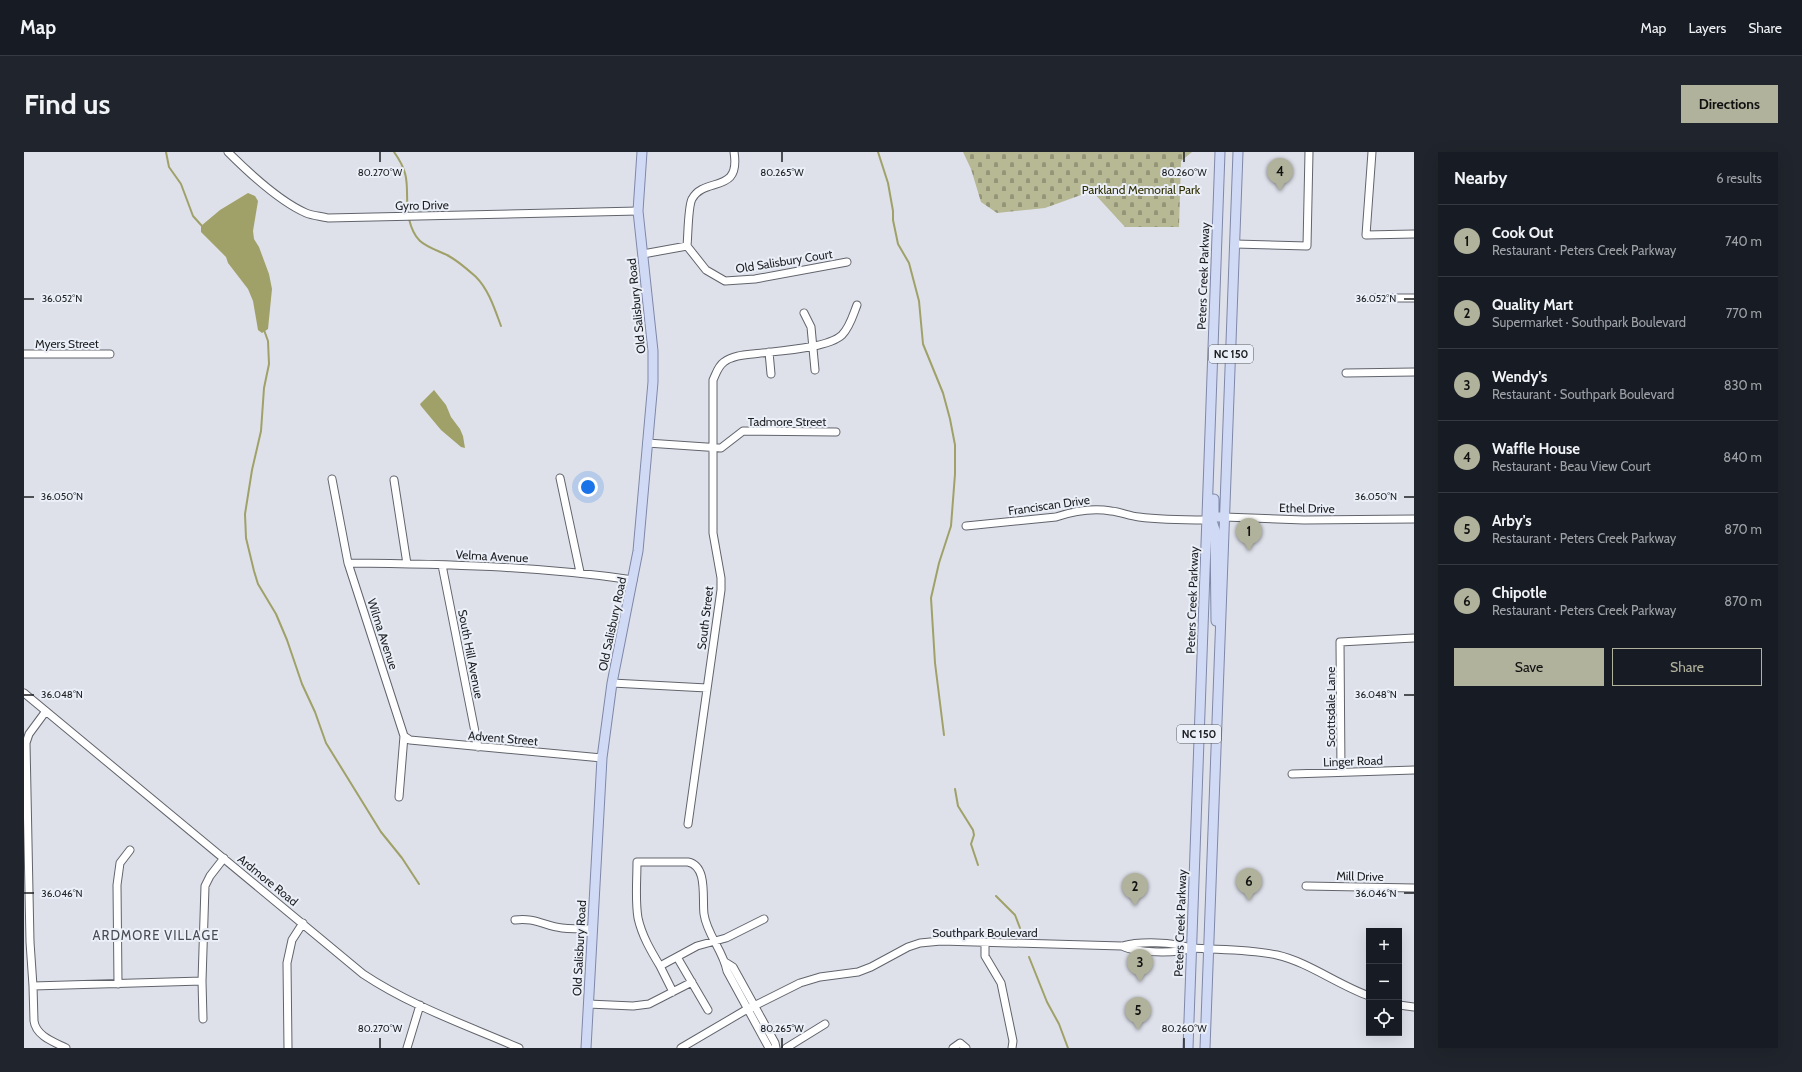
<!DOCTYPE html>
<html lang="en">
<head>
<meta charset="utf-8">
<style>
	body { margin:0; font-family:Cabin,sans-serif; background:#20242c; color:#f1f3f6 }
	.controls { position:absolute; right:12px; bottom:12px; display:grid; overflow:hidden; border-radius:0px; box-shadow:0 4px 16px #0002 }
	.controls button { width:36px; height:36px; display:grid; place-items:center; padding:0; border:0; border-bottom:1px solid #363941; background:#171b24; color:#f1f3f6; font:20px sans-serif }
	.you { position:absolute; left:564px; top:335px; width:14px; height:14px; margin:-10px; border:3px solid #fff; border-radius:50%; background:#1a73e8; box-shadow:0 0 0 6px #1a73e833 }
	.badge { display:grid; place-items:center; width:26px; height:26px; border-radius:50%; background:#b1b29c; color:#111; font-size:13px; font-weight:700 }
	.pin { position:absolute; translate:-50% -33px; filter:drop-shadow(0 1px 2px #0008) }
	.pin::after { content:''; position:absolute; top:21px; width:14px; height:12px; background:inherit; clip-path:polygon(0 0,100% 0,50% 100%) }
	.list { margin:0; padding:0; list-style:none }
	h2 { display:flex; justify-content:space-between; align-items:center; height:52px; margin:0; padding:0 16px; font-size:17px }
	h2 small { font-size:13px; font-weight:400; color:#9ea1a6 }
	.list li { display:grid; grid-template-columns:26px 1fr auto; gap:12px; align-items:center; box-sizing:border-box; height:72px; padding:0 16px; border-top:1px solid #363941 }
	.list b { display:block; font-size:15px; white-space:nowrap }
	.list p { margin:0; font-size:13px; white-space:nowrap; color:#9ea1a6 }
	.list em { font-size:13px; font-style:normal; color:#9ea1a6 }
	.actions { display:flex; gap:8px; padding:12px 16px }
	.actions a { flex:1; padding:9px 0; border:1px solid #b1b29c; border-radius:0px; text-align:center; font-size:14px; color:#b1b29c }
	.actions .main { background:#b1b29c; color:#111 }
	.icon { flex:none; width:22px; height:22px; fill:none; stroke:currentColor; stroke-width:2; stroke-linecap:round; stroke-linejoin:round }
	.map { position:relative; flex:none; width:1390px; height:896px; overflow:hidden; border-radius:0px }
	header { display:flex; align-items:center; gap:24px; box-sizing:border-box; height:56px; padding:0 20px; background:#171b24; border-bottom:1px solid #363941 }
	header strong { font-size:19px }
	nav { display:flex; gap:22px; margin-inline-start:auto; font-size:14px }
	.intro { display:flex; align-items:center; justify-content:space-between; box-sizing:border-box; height:96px; padding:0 24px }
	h1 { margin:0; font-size:28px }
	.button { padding:10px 18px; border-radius:0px; background:#b1b29c; color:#111; font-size:14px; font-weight:700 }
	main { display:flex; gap:24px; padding:0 24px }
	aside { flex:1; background:#171b24; border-radius:0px; box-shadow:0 4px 16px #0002 }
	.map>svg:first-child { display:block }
	.cemetery { fill:url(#cemetery-stones) }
	.water { fill:#a0a168 }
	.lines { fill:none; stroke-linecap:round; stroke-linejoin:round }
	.stream { stroke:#a0a168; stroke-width:2 }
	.minor-casing { stroke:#61646c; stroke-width:9 }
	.major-casing { stroke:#7e88a7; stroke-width:11 }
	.minor { stroke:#fff; stroke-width:7 }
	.major { stroke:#d1daf5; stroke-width:9 }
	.ticks { fill:none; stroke:#1d1f22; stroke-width:1.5 }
	.labels { text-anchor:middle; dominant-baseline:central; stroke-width:4; stroke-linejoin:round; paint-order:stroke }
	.shield { fill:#ebeff8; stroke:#5b5d62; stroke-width:1 }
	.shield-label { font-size:11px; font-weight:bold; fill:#1d1f22 }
	.park-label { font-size:12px; fill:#2f2e00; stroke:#ebeff8 }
	.street-label { font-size:12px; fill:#1d1f22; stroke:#ebeff8 }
	.neighbourhood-label { font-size:13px; letter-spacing:1px; fill:#4a4c54; stroke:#ebeff8 }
	.ticks-label { font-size:10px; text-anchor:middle; fill:#1d1f22; stroke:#ebeff8; stroke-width:4; stroke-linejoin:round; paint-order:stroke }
</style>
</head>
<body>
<header>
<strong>Map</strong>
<nav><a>Map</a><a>Layers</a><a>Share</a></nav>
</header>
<div class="intro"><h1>Find us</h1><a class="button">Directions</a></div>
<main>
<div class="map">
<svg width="1390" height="896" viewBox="0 0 1390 896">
	<defs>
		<pattern id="cemetery-stones" width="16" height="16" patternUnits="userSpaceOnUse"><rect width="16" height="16" fill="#b7b894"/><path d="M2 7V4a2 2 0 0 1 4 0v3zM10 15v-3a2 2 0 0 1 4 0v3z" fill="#949578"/></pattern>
	</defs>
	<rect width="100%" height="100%" fill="#dee1ea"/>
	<path class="cemetery" d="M939,0h229l-11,9 -2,66h-54l-33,-36 -47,17 -48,5 -16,-11 -10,-33z"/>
	<path class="water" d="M224,41l7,3 3,5 -5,30 1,8 5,8 10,27 3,15 -4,40 -6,4 -4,-3 -5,-29 -5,-12 -20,-26 -2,-6 -25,-25v-6l19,-16z
		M410,238l12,15 5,12 9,12 3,7 2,12 -4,-1 -20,-17 -20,-24 -1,-2z"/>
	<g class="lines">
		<path class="stream" d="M142,0l3,15 12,17 12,32 9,10
			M370,0c18,25 11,35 14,62
			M854,0l10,31 5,28v9l5,24 11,19 10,38 4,43 20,49 7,26 5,26v29l-4,52 -12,37 -8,35 4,65 9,72
			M385,67c6,25 16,26 38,36 10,5 20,14 29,22 13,13 19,33 25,49
			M240,178l4,11 1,23 -5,24 -3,43 -9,39 -7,44 1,24 8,33 4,13 18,30 11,26 15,44 13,28 11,31 55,89 21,26 17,26
			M931,637l3,17 15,24 1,5 -3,9 7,21
			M972,744l19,19 5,13
			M1005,805l18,45 12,22 9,24"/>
		<defs>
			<path id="minor" d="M204,0c20,20 53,50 78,61 7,3 15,3 22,5l310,-7
				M1348,0l-6,83 48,-1
				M1211,92l72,2 2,-94
				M663,94c1,-9 1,-40 5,-47 12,-23 49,-4 42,-47
				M619,102l44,-8 19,24 19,11 30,-2 92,-17
				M1348,146h42
				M780,161l7,14 4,43
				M745,200l2,22
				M0,202h86
				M1322,221l68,-1
				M623,291l74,5 22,-17 93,1
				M536,326l20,94
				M308,327l16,84 56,173 -5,61
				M370,328l13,84
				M1200,365l80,3 110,-1
				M942,374l90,-9c18,-6 36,-9 55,-6 10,1 18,5 28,6 22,3 45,3 68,3
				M324,411c95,1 191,3 285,17
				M418,413l36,182
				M588,531l95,5
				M0,541l339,281c48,32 103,51 156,74
				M22,559l-17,23 -3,9 4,199 3,44 1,35c2,15 20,21 32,27
				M380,584l6,4 192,18
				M1317,619l-1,-129 74,-4
				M1268,622l122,-4
				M664,672l33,-234v-12l-8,-45v-153c3,-6 5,-14 11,-18 8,-6 19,-7 29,-8 21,-3 74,-5 89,-19 8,-8 11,-20 15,-30
				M1282,734l108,2
				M740,767l-38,19 -29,8 -37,20c-9,-15 -18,-30 -22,-48 -3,-18 -1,-37 -1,-56h51c20,4 14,36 16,52 3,21 19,36 23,57l42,77
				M491,768c19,-3 30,6 47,8 10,1 20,1 30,1
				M961,790v14l16,27 12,58 -1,7
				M1098,794c14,7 55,8 69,2
				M653,805l31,53
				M701,810l8,5 42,76 1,5
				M636,814l13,26
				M94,832l-1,-99 3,-22 10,-13
				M9,834l169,-5
				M564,852l45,2 16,-2 43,-22
				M1375,853l15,2
				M179,867l-1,-38 3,-95 5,-10 14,-18
				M264,896l-1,-85 5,-23 11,-17
				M383,896l13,-43
				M657,896l63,-37 56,-28 20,-6 38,-5 13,-5 37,-20 12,-4 21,-2 181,5c18,-5 51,-4 69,2 28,2 58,1 86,7 31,7 61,30 92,41
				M762,896l39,-24
				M929,896l7,-5 6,5"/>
			<path id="major" d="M1190,347v16l3,2h7
				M1183,368l6,4 2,6 1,91
				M562,896l16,-290 10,-75 26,-132 15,-169v-31l-15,-140 4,-59
				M1164,896l32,-896
				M1181,896l33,-896"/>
		</defs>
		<use href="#minor" class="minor-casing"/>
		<use href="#major" class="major-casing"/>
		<use href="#minor" class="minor"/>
		<use href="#major" class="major"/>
	</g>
	<path class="ticks" d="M356,0v10M758,0v10M1160,0v10M0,147h10M1380,147h10M0,345h10M1380,345h10M0,543h10M1380,543h10M0,741h10M1380,741h10M356,886v10M758,886v10M1160,886v10"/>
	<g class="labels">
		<g class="shield">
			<rect x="1185" y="193" width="44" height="18" rx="3"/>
			<rect x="1153" y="573" width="44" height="18" rx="3"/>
		</g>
		<g class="shield-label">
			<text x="1207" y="202">NC 150</text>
			<text x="1175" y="582">NC 150</text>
		</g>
		<g class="park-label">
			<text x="1117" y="37">Parkland Memorial Park</text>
		</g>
		<g class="street-label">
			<text transform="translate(398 53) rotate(-1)">Gyro Drive</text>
			<text transform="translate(760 109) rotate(-9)">Old Salisbury Court</text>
			<text transform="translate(1179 124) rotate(-88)">Peters Creek Parkway</text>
			<text transform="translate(612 154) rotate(-96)">Old Salisbury Road</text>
			<text x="43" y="191">Myers Street</text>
			<text x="763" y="269">Tadmore Street</text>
			<text transform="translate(1025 353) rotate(-8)">Franciscan Drive</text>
			<text transform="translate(1283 356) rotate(1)">Ethel Drive</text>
			<text transform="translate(468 404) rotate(3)">Velma Avenue</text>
			<text transform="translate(1168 448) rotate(-88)">Peters Creek Parkway</text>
			<text transform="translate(681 466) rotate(-83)">South Street</text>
			<text transform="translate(588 472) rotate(-78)">Old Salisbury Road</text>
			<text transform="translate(359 482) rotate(72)">Wilma Avenue</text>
			<text transform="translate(447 502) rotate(79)">South Hill Avenue</text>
			<text transform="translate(1306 555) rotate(-90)">Scottsdale Lane</text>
			<text transform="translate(479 586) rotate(5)">Advent Street</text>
			<text transform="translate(1329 609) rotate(-2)">Linger Road</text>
			<text transform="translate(1336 724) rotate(1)">Mill Drive</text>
			<text transform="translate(244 728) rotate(39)">Ardmore Road</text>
			<text transform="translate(1156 771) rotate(-88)">Peters Creek Parkway</text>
			<text x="961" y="780">Southpark Boulevard</text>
			<text transform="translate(555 796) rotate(-87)">Old Salisbury Road</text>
		</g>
		<g class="neighbourhood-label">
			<text x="132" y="783">ARDMORE VILLAGE</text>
		</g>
	</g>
	<g class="ticks-label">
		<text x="356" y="24">80.270°W</text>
		<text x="758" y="24">80.265°W</text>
		<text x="1160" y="24">80.260°W</text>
		<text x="38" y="150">36.052°N</text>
		<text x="1352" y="150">36.052°N</text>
		<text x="38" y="348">36.050°N</text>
		<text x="1352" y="348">36.050°N</text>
		<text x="38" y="546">36.048°N</text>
		<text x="1352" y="546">36.048°N</text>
		<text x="38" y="745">36.046°N</text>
		<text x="1352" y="745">36.046°N</text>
		<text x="356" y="880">80.270°W</text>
		<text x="758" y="880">80.265°W</text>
		<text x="1160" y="880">80.260°W</text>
	</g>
</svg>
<div class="controls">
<button>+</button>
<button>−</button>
<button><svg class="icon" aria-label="locate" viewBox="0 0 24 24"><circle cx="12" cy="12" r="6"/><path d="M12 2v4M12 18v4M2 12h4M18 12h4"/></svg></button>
</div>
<div class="you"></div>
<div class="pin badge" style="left:1225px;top:399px">1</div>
<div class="pin badge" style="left:1111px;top:754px">2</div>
<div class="pin badge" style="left:1116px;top:830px">3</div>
<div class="pin badge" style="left:1256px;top:39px">4</div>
<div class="pin badge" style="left:1114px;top:878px">5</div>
<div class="pin badge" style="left:1225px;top:749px">6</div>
</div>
<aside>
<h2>Nearby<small>6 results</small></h2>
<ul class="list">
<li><span class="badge">1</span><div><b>Cook Out</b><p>Restaurant · Peters Creek Parkway</p></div><em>740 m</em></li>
<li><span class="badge">2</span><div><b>Quality Mart</b><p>Supermarket · Southpark Boulevard</p></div><em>770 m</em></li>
<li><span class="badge">3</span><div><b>Wendy's</b><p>Restaurant · Southpark Boulevard</p></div><em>830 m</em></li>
<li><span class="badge">4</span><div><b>Waffle House</b><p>Restaurant · Beau View Court</p></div><em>840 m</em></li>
<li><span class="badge">5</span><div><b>Arby's</b><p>Restaurant · Peters Creek Parkway</p></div><em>870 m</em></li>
<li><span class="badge">6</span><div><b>Chipotle</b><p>Restaurant · Peters Creek Parkway</p></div><em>870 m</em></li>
</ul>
<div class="actions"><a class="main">Save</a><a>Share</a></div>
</aside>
</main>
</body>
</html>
